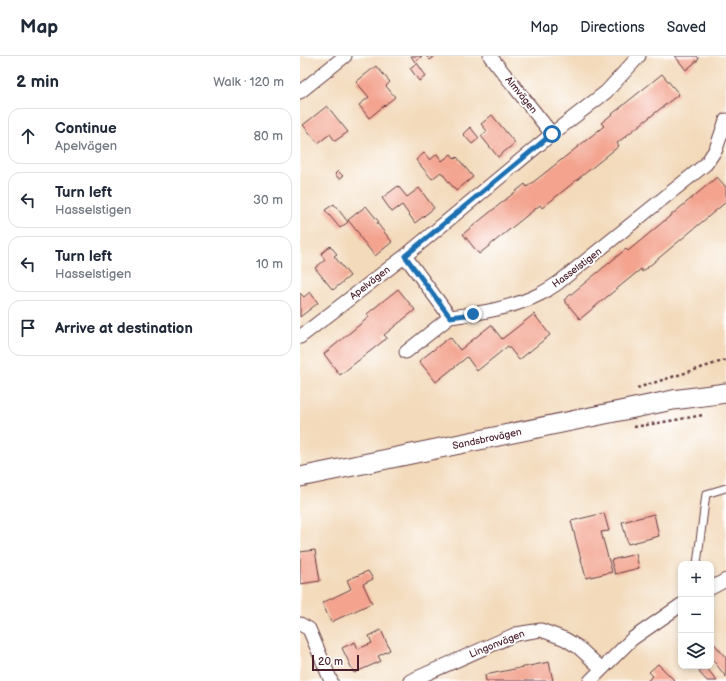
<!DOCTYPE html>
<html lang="en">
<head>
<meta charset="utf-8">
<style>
	body { margin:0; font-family:"Balsamiq Sans",sans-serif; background:#f6f6f7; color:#1f2937 }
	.controls { position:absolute; right:12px; bottom:12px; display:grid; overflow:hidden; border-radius:8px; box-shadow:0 2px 6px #0003 }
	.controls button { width:36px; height:36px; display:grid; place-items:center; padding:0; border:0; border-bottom:1px solid #e0e1e3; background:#fff; color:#1f2937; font:20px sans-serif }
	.scale { position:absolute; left:12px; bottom:10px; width:47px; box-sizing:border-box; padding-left:4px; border:2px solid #4a1f2b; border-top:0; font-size:11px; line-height:14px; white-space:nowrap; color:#4a1f2b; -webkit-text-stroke:3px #fff; paint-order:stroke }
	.stop { position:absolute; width:12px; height:12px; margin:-9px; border:3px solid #1f6fb2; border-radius:50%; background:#fff }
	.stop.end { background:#1f6fb2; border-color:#fff; box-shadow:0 1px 4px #0008 }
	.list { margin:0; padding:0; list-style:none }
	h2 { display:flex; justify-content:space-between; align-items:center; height:52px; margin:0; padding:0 16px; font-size:17px }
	h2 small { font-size:13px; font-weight:400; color:#747a83 }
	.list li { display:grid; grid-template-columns:26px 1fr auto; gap:12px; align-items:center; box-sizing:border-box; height:56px; margin:0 8px 8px; padding:0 8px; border:1px solid #e0e1e3; border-radius:12px }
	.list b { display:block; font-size:15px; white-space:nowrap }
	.list p { margin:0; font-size:13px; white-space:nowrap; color:#747a83 }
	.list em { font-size:13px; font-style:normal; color:#747a83 }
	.icon { flex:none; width:22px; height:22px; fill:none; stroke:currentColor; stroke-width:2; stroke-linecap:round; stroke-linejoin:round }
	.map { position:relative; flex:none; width:426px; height:625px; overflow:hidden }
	header { display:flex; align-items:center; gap:24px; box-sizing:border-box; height:56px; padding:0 20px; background:#fff; border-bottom:1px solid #e0e1e3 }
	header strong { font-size:19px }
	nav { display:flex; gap:22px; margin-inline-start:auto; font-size:14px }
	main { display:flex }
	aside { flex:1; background:#fff }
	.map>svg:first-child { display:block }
	.building { fill:#f3a38e }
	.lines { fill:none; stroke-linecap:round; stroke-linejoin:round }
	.lane-casing { stroke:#633b41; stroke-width:9 }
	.street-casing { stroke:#633b41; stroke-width:15 }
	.secondary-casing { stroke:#633b41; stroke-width:21 }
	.path { stroke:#633b41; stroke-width:2.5; stroke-dasharray:3 3; stroke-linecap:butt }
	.lane { stroke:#fff; stroke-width:7 }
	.street { stroke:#fff; stroke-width:13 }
	.secondary { stroke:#fff; stroke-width:19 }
	.route { stroke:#1f6fb2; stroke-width:5 }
	.labels { text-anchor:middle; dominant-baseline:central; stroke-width:4; stroke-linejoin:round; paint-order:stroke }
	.street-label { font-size:10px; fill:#4a1f2b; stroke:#fff }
</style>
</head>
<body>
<header>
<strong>Map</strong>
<nav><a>Map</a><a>Directions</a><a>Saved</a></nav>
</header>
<main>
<aside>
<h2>2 min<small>Walk · 120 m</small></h2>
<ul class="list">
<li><svg class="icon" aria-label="ahead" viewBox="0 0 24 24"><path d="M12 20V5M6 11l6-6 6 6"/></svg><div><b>Continue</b><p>Apelvägen</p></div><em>80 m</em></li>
<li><svg class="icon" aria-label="left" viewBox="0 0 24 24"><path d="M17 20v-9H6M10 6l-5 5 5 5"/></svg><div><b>Turn left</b><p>Hasselstigen</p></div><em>30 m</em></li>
<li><svg class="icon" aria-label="left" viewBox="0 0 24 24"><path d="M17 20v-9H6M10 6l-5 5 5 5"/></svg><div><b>Turn left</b><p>Hasselstigen</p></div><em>10 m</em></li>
<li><svg class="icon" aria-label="arrive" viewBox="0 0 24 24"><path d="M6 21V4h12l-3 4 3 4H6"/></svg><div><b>Arrive at destination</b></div></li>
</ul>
</aside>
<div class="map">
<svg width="426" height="625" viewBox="0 0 426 625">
	<rect width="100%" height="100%" fill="#fff"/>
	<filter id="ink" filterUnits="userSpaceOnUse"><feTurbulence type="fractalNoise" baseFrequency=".025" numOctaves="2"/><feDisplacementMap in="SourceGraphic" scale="8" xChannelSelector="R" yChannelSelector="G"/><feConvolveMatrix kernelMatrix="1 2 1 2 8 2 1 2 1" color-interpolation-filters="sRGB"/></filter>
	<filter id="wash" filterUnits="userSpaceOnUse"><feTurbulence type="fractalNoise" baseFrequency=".012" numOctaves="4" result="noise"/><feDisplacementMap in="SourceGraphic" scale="16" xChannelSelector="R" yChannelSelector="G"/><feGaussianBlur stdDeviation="0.9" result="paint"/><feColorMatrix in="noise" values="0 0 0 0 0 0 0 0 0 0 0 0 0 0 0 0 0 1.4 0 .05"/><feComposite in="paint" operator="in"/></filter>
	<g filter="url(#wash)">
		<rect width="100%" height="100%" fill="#f3dabb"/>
		<g id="blocks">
			<path class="building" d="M111,0h11l-7,6z
				M126,0h9l-5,4z
				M375,0h22l2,3 -13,11z
				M117,7l9,13 -7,5 -9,-13z
				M76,10l14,16 -4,4 9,11 -26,21 -10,-13 10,-8 -13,-15z
				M362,18l17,20 -62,49 2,3 -77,62 -2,-3 -61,49 -16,-20 62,-50 2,3 77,-61 -3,-3z
				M27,50l21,26 -13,9 -5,-7 -12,9 -15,-18z
				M192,59l23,28 -17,14 -17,-21 6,-5 -6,-7z
				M170,71l9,11 -7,6 -9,-10z
				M124,97l6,7 7,-6 5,7 9,-7 4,5 2,-2 16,20 -17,14 -15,-19 -9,7 -16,-19z
				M38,115l5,5 -4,3 -4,-5z
				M417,121l9,10v15l-84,70 -1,-3 -61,50 -16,-19 62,-51 2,2z
				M98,130l9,11 12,-9 15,20 -19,15 -13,-18 -10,7 -10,-14z
				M34,148l14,18 -8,6 -15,-18z
				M66,150l13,16 -2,1 15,19 -17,14 -16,-20 1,-1 -12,-15z
				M30,190l7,8 -3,2 16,20 -17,14 -18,-22 10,-8 -4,-6z
				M98,233l17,21 -31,25 3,3 -47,37 -16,-21 45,-37 -2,-3z
				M10,236l8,11 -18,14v-24l4,4z
				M234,258l16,21 -31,25 -11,-14 -31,25 -10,-14 -31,25 -17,-21 31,-24 10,13 31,-25 11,14z
				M304,457l5,18 -8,1 11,40 -26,6 -15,-57z
				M354,458l5,22 -31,8 -6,-22z
				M15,494l5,31 -20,3v-32z
				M336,498l3,14 -24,6 -4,-14z
				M68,515l5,8 -10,5 9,19 -41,19 -9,-19 29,-14 -4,-9z
				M81,574l9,20 -12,6 3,5 -27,12 -12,-25 13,-6 3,7 14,-6 -3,-7z
				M411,584l15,18v19l-14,-18 -1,1z
				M249,606l4,19h-67l-1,-6z
				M358,608l17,17h-28l6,-5 -4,-4z
				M406,611l11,14h-10l-8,-9z"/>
		</g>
	</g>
	<g filter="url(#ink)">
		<use href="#blocks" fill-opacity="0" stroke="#633b41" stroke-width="1"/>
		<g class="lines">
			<defs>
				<path id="lane" d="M397,508l9,-70 20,-6"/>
				<path id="street" d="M190,0l62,78
					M0,36l45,-36
					M105,200l45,61c30,-4 63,-9 90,-23 6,-3 12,-7 18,-11l148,-119 10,-15 10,-29
					M0,281l105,-81 147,-122 54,-42 33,-36
					M106,296l44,-35
					M411,532l15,-8
					M0,568l9,5 22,52
					M110,625l106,-47 25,-4 24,9 13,8 23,21
					M290,625l42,-42 49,-34"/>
				<path id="secondary" d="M0,421l373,-77 53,-7"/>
			</defs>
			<use href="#lane" class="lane-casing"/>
			<use href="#street" class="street-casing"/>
			<use href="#secondary" class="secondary-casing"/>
			<path class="path" d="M337,332l89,-28
				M334,371l70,-12"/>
			<use href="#lane" class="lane"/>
			<use href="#street" class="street"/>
			<use href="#secondary" class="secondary"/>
		</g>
	</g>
	<g class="lines" filter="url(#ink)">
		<path class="route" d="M173,258l-23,3 -45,-61 147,-122"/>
	</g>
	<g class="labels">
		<g class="street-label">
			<text transform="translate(221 39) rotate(51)">Almvägen</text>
			<text transform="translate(277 212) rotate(-37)">Hasselstigen</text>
			<text transform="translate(70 227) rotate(-38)">Apelvägen</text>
			<text transform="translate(187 383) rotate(-12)">Sandsbrovägen</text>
			<text transform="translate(197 588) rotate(-22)">Lingonvägen</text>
		</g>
	</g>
</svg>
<div class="controls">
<button>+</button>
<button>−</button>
<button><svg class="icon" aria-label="layers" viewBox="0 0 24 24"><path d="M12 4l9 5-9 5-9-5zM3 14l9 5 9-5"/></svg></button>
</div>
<div class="scale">20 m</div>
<div class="stop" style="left:252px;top:78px"></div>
<div class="stop end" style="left:173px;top:258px"></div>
</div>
</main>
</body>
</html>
